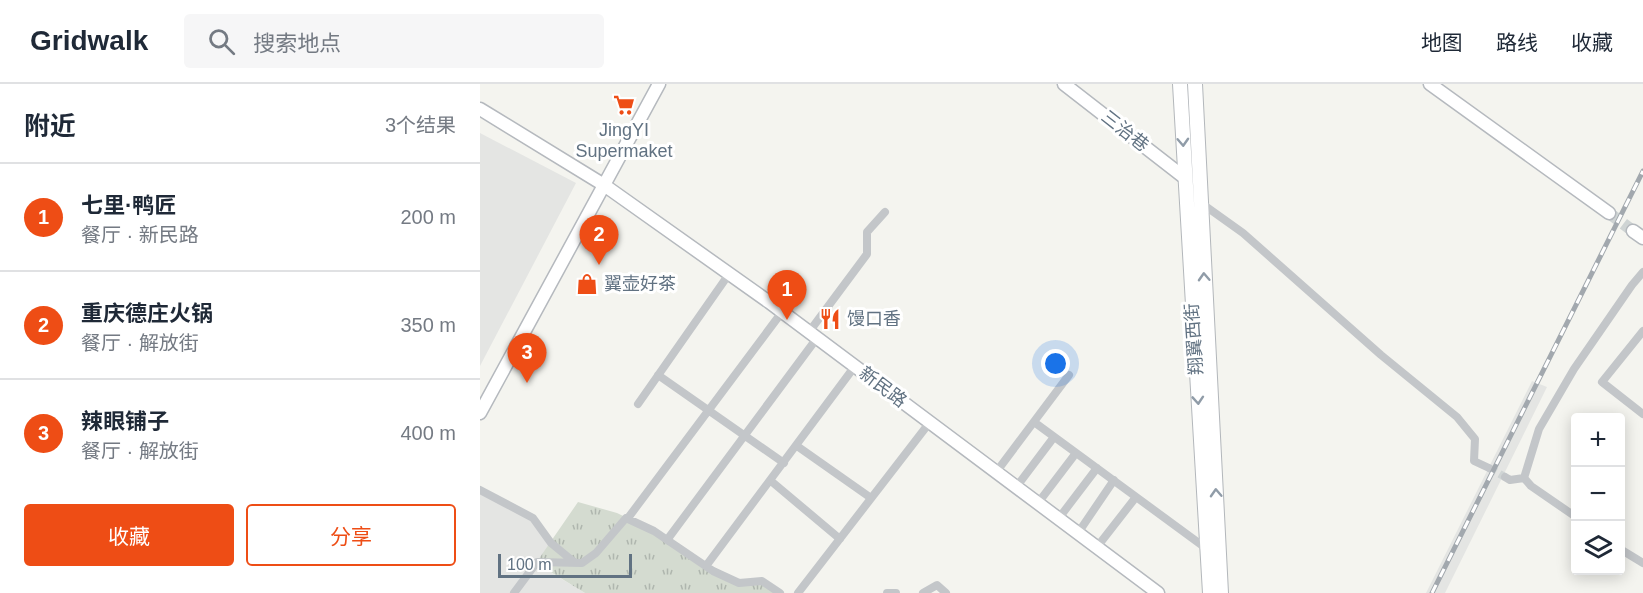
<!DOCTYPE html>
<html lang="zh">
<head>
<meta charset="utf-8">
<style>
	body { margin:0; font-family:Arial,"Noto Sans SC",sans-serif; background:#f6f6f7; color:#1f2937 }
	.controls { position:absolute; right:18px; bottom:18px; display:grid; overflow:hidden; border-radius:6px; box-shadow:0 3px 15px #0003 }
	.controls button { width:54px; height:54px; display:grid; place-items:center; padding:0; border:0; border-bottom:2px solid #e0e1e3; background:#fff; color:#1f2937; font:30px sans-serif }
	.scale { position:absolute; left:18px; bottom:15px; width:134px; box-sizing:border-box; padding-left:6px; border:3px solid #617282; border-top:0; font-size:16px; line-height:21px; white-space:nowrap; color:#617282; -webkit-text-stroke:4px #fff; paint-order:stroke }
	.you { position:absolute; left:576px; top:280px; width:21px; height:21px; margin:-15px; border:4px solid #fff; border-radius:50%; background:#1a73e8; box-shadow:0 0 0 9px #1a73e833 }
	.badge { display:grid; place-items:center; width:39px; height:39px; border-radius:50%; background:#ee4d15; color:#fff; font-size:20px; font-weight:700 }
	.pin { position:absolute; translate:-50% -50px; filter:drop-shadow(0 2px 3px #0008) }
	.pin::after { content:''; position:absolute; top:32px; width:21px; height:18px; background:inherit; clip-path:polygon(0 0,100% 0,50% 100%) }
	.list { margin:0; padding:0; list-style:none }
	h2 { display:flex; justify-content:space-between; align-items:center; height:78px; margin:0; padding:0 24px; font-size:26px }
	h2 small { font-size:20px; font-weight:400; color:#747a83 }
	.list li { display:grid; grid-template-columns:39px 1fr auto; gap:18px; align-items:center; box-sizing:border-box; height:108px; padding:0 24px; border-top:2px solid #e0e1e3 }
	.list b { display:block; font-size:22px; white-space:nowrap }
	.list p { margin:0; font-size:20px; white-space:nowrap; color:#747a83 }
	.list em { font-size:20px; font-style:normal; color:#747a83 }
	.actions { display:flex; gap:12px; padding:18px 24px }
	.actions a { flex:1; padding:14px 0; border:2px solid #ee4d15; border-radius:6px; text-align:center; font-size:21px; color:#ee4d15 }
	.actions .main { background:#ee4d15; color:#fff }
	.icon { flex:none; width:33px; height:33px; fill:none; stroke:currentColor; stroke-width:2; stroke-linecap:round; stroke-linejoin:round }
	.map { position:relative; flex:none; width:1163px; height:509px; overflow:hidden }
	header { display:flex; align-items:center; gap:36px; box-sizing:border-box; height:84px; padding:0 30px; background:#fff; border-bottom:2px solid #e0e1e3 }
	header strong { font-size:28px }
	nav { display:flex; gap:33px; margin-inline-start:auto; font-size:21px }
	.search { width:420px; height:54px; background:#f6f6f7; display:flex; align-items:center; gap:15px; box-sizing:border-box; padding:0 21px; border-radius:6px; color:#747a83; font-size:22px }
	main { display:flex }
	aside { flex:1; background:#fff }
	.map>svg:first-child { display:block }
	.built { fill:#e4e5e3 }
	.grass { fill:url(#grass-tufts) }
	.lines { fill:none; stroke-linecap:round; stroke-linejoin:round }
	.street-tunnel { stroke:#cfd4d4; stroke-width:8; stroke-dasharray:8 4; stroke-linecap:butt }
	.secondary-tunnel { stroke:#cfd4d4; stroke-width:12; stroke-dasharray:12 6; stroke-linecap:butt }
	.secondary-casing { stroke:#b5b9be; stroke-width:15 }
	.primary-casing { stroke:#b3b7bb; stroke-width:16 }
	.street { stroke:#c3c6c9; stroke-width:8 }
	.secondary { stroke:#fff; stroke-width:12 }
	.primary { stroke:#fff; stroke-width:14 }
	.rail-casing { stroke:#a2a8ae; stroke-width:5 }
	.rail { stroke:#fff; stroke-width:3; stroke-dasharray:9; stroke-linecap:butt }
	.oneway { stroke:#909ca8 }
	.labels { text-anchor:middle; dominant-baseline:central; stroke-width:6; stroke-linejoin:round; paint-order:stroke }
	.poi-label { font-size:18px; fill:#617282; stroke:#fff; text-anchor:start }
	.street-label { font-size:18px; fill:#617282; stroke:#fff }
</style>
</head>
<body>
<header>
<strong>Gridwalk</strong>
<div class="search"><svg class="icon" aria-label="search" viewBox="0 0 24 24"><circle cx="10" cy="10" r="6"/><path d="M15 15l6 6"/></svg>搜索地点</div>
<nav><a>地图</a><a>路线</a><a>收藏</a></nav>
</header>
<main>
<aside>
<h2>附近<small>3个结果</small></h2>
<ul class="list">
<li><span class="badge">1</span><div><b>七里·鸭匠</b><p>餐厅 · 新民路</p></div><em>200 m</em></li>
<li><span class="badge">2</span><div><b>重庆德庄火锅</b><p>餐厅 · 解放街</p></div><em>350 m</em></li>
<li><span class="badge">3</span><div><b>辣眼铺子</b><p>餐厅 · 解放街</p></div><em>400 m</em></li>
</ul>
<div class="actions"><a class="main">收藏</a><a>分享</a></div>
</aside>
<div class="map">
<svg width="1163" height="509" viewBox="0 0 1163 509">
	<defs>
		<pattern id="grass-tufts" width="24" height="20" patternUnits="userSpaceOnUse" patternTransform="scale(1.5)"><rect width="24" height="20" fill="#d4dbd0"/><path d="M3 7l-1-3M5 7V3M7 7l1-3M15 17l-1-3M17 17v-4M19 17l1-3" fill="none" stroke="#afb6ae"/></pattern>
	</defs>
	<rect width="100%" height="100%" fill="#f4f4ef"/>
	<path class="built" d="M0,49l96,50 -96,183z
		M1052,297l15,6 -102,206h-19z
		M0,406l53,28 18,25 -14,21 48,29h-105z"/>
	<path class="grass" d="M98,418l39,11 39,19 86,52 20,-3 18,12h-195l-49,-30z"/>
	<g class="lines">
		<path class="street-tunnel" d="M1009,384l16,9"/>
		<path class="secondary-tunnel" d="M1129,129l24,18"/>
		<defs>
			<path id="secondary" d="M584,0l121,94
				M950,0l179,129
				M0,25l124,76 165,117 389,291
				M1153,147l10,7
				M0,329l179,-329"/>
			<path id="primary" d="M700,0l30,509
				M715,0l26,509"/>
		</defs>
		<use href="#secondary" class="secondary-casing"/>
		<use href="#primary" class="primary-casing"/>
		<path class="street" d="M721,119l42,30 138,122 76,62 18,22 -1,22 15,7
			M1163,247l-41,51 41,32
			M329,248l58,-78v-22l18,-20
			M178,291l126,88
			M158,320l91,-130
			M554,338l173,127
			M317,362l74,52
			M517,387l72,-96
			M1025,393l5,3 14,-2
			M1044,394l15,-49 35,-60 58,-84 11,-13
			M1044,394l7,8 45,31
			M291,397l69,58
			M537,402l37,-49
			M0,406l53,28 18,25 23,19
			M558,419l38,-50
			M148,434l154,-206
			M579,434l38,-50
			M598,449l36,-53
			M187,456l150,-202
			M617,463l39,-50
			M1140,465l23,14
			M226,482l149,-200
			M34,509l23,-31 45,1 14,-10 30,-35 28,13 59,40 26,12 23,-2 18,12
			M318,509l132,-171
			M407,509h9
			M443,509l14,-8 9,8"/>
		<use href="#secondary" class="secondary"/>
		<use href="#primary" class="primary"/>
		<defs>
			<path id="rail" d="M952,509l211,-422"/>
		</defs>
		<use href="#rail" class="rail-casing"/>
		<use href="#rail" class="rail"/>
	</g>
	<defs><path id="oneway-chevron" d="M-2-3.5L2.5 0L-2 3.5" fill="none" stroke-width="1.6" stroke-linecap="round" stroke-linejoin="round" transform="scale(1.5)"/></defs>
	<g class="oneway">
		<use href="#oneway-chevron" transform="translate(703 58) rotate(87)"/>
		<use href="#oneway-chevron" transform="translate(724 193) rotate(-93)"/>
		<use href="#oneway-chevron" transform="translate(718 316) rotate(86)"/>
		<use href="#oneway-chevron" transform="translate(736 409) rotate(-93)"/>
	</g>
	<defs>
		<symbol id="supermarket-bare" viewBox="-9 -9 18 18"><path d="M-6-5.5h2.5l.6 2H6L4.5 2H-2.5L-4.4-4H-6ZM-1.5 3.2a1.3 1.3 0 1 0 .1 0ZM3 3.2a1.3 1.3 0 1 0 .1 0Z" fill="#ee4d15" stroke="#fff" stroke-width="2.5" paint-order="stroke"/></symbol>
		<symbol id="shop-bare" viewBox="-9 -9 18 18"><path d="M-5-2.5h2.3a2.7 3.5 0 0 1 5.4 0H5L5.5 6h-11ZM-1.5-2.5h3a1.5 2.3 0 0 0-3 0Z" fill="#ee4d15" stroke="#fff" stroke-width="2.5" paint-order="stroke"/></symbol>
		<symbol id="restaurant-bare" viewBox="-9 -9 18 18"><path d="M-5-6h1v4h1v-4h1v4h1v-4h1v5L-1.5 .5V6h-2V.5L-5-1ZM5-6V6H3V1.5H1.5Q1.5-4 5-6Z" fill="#ee4d15" stroke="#fff" stroke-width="2.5" paint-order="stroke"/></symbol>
	</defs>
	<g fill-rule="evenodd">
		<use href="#supermarket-bare" x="129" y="6" width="30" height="30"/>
		<use href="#shop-bare" x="92" y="185" width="30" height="30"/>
		<use href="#restaurant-bare" x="335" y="220" width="30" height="30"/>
	</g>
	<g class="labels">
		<g class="poi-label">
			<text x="144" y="46" text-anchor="middle">JingYI<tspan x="144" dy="21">Supermaket</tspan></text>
			<text x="124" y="200">翼壶好茶</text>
			<text x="367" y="235">馒口香</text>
		</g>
		<g class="street-label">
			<text transform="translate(645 47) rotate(38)">三治巷</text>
			<text transform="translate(714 255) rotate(-94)">翔翼西街</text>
			<text transform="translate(403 303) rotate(37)">新民路</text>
		</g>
	</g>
</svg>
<div class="controls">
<button>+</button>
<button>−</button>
<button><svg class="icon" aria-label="layers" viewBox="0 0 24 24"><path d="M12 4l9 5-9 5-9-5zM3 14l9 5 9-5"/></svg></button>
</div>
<div class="scale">100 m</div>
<div class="you"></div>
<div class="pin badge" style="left:307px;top:236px">1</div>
<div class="pin badge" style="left:119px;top:181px">2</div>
<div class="pin badge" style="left:47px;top:299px">3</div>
</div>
</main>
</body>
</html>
